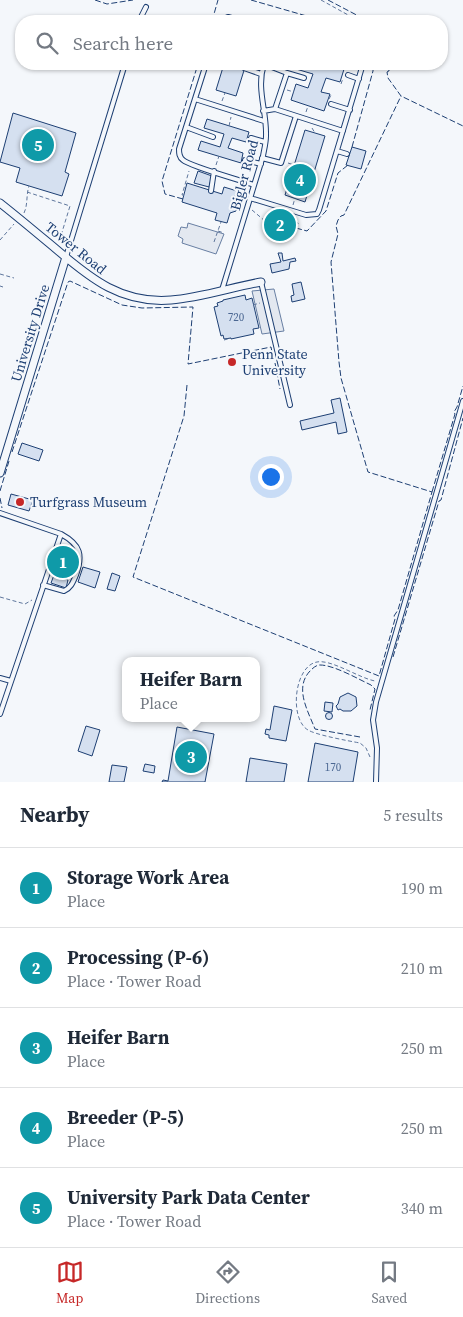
<!DOCTYPE html>
<html lang="en">
<head>
<meta charset="utf-8">
<style>
	body { margin:0; font-family:"Source Serif 4",serif; background:#f2f2f3; color:#1f2937 }
	.you { position:absolute; left:270px; top:476px; width:18px; height:18px; margin:-12px; border:4px solid #fff; border-radius:50%; background:#1a73e8; box-shadow:0 0 0 8px #1a73e833 }
	.badge { display:grid; place-items:center; width:32px; height:32px; border-radius:50%; background:#c62828; color:#fff; font-size:16px; font-weight:700 }
	.pin { position:absolute; translate:-50% -50%; border:2px solid #fff; box-shadow:0 1px 5px #0006 }
	.popup { position:absolute; left:122px; top:657px; width:138px; height:65px; box-sizing:border-box; display:grid; place-content:center; border-radius:10px; background:#fff; filter:drop-shadow(0 1px 4px #0005); font-size:16px; white-space:nowrap; color:#747a83 }
	.popup b { font-size:19px; color:#1f2937 }
	.popup::after { content:''; position:absolute; left:50%; top:100%; margin-left:-10px; border:10px solid transparent; border-top-color:#fff }
	.list { margin:0; padding:0; list-style:none }
	h2 { display:flex; justify-content:space-between; align-items:center; height:65px; margin:0; padding:0 20px; font-size:21px }
	h2 small { font-size:16px; font-weight:400; color:#747a83 }
	.list li { display:grid; grid-template-columns:32px 1fr auto; gap:15px; align-items:center; box-sizing:border-box; height:80px; padding:0 20px; border-top:1px solid #e0e1e3 }
	.list b { display:block; font-size:19px; white-space:nowrap }
	.list p { margin:0; font-size:16px; white-space:nowrap; color:#747a83 }
	.list em { font-size:16px; font-style:normal; color:#747a83 }
	.icon { flex:none; width:28px; height:28px; fill:none; stroke:currentColor; stroke-width:2; stroke-linecap:round; stroke-linejoin:round }
	.map { position:relative; flex:none; width:463px; height:782px; overflow:hidden }
	.search { position:absolute; background:#fff; box-shadow:0 1px 4px #0004; left:15px; right:15px; top:15px; height:55px; display:flex; align-items:center; gap:12px; box-sizing:border-box; padding:0 18px; border-radius:20px; color:#747a83; font-size:19px }
	.sheet { height:465px; background:#fff }
	nav { display:flex; justify-content:space-around; align-items:center; box-sizing:border-box; height:70px; border-top:1px solid #e0e1e3; background:#fff; font-size:14px; color:#747a83 }
	nav a { display:grid; justify-items:center; gap:2px }
	nav .on { color:#c62828 }
	.map>svg:first-child { display:block }
	.parking { fill:#e3e8f0; stroke:#687fa3 }
	.building { fill:#d5e0f0; stroke:#1d3f73 }
	.lines { fill:none; stroke-linecap:round; stroke-linejoin:round }
	.service-casing { stroke:#1d3f73; stroke-width:6 }
	.minor-casing { stroke:#1d3f73; stroke-width:9 }
	.path { stroke:#5e769c; stroke-width:1; stroke-dasharray:4 2.5; stroke-linecap:butt }
	.service { stroke:#f4f7fb; stroke-width:4 }
	.minor { stroke:#f4f7fb; stroke-width:7 }
	.fence { stroke:#1d3f73; stroke-width:1; stroke-dasharray:6 2.5; stroke-linecap:butt }
	.poi-dot { fill:#c62828; stroke:#f4f7fb; stroke-width:2 }
	.labels { text-anchor:middle; dominant-baseline:central; stroke-width:4; stroke-linejoin:round; paint-order:stroke }
	.number-label { font-size:11px; fill:#4b6792 }
	.street-label { font-size:14px; fill:#1d3f73; stroke:#f4f7fb }
	.poi-label { font-size:14px; fill:#1d3f73; stroke:#f4f7fb; text-anchor:start }
</style>
</head>
<body>
<div class="map">
<svg width="463" height="782" viewBox="0 0 463 782">
	<rect width="100%" height="100%" fill="#f4f7fb"/>
	<path class="parking" d="M188,223l36,11 -8,20 -34,-11 1,-4 -5,-3 3,-9 6,1z
		M274,289l10,42 -22,3 -10,-43z"/>
	<path class="building" d="M224,64h22l-10,32 -20,-6z
		M297,64h41l7,2 -5,16 -14,-4 -5,14 9,2 -6,17 -33,-11 5,-16 12,4 5,-14 -17,-5z
		M13,113l63,20 -11,39 4,2 -7,22 -46,-14 4,-14 -20,-6z
		M207,119l42,13 -3,10 -14,-4 -4,10 15,5 -2,10 -43,-13 3,-9 19,6 4,-13 -20,-6z
		M305,130l20,6 -20,66 -20,-7z
		M352,147l14,4 -5,18 -15,-4z
		M198,171l14,5 -3,11 -15,-4z
		M187,183l35,11 2,-7 13,4 -4,11h2l2,5 -1,4 -6,2 -3,10 -12,-3 2,-7 -35,-11z
		M267,214l31,9 -4,12 -31,-9z
		M278,253h4l1,8 12,-3 1,3 -6,1 -1,7 -17,4 -2,-9 11,-2z
		M301,282l4,17 -13,3 -1,-6 3,-1 -2,-11z
		M245,295l1,5 6,-2 7,30 -6,1 1,5 -23,5v-1l-7,1 -1,-4 -2,1 -7,-29 4,-1 -1,-3 6,-2v-1z
		M340,398l7,34 -9,2 -2,-12 -34,8 -2,-9 34,-8 -3,-13z
		M22,443l21,7 -4,11 -21,-7z
		M11,494l22,6 -4,11 -21,-6z
		M61,551l9,3 -7,21 -8,-3z
		M83,567l17,5 -5,16 -17,-6z
		M112,573l8,3 -5,15 -8,-2z
		M54,575l14,5 -2,8 -15,-5z
		M348,693l8,4 1,9 -6,5h-8l-3,-2 -2,1 -2,-4 2,-2 2,-7z
		M325,702l8,1 -1,9 -8,-1z
		M274,706l18,4 -6,31 -17,-3v-3l-4,-1 1,-5 4,1z
		M325.5 716a3.5 3.5 0 1 1 7 0a3.5 3.5 0 1 1-7 0Z
		M86,726l14,4 -8,26 -14,-5z
		M177,727l37,7 -9,48h-43l1,-2 5,1z
		M315,743l43,9 -5,30h-45z
		M250,758l37,6 -3,18h-38z
		M145,764l10,2 -1,7 -11,-2z
		M112,765l15,2 -3,15h-15z"/>
	<g class="lines">
		<defs>
			<path id="service" d="M139,21l7,-14
				M219,21l9,-4 14,4
				M206,64l-27,85c0,4 0,8 4,11 8,7 58,20 71,25
				M264,64l23,9 -12,36
				M244,68l17,6
				M287,73l17,5
				M348,75l11,4
				M195,99l69,22
				M331,104l19,6
				M263,111l12,-2 68,22
				M186,127l27,10
				M251,138l14,4
				M337,151l10,3
				M262,158l19,5 15,-47
				M245,160l16,4
				M211,191l3,-20
				M250,198l56,17 11,-1 2,-4 44,-146
				M66,257l59,-193
				M261,282l29,123
				M222,290l41,-134c1,-6 3,-13 3,-20 1,-25 -10,-47 -2,-72
				M0,513l61,21c20,11 22,21 15,41 -3,7 -5,13 -12,16l-21,-6
				M0,678l11,3
				M0,714l61,-180
				M376,782l1,-34 -4,-28 3,-18 87,-301"/>
			<path id="minor" d="M0,203c19,15 38,31 56,46 35,30 66,55 115,51 28,-2 62,-13 90,-18
				M0,473l66,-216"/>
		</defs>
		<use href="#service" class="service-casing"/>
		<use href="#minor" class="minor-casing"/>
		<path class="path" d="M321,0l38,21
			M386,64l3,7
			M346,69l2,-5
			M341,84l2,-6
			M287,90l7,2
			M329,99l2,-4
			M222,101l3,-8
			M306,112l2,-6
			M229,126l2,-9
			M312,128l3,5
			M288,163l6,2
			M216,165l3,-9
			M27,192l43,14 -11,36
			M236,194l6,6
			M184,195h-2l7,-24
			M293,205l2,-7
			M252,210l13,11
			M24,213c4,-8 2,-18 5,-27
			M218,231l6,2
			M0,240l14,-16
			M214,242l7,-20
			M0,274l14,4
			M0,286l3,1
			M253,305l7,-2
			M224,340l7,-2
			M69,556l2,1 -1,2
			M0,597l25,7 7,-4
			M370,757l-4,-9 -6,-5c-11,-2 -44,-8 -52,-13 -19,-11 -14,-64 9,-68 14,-3 42,16 58,19"/>
		<use href="#service" class="service"/>
		<use href="#minor" class="minor"/>
		<path class="fence" d="M95,0l12,4 26,-4
			M251,0l73,21
			M328,0l40,21
			M212,21l6,-21
			M390,64l2,5 -5,3 1,6 13,18 62,30
			M352,147l21,-76v-7
			M183,199l-18,-5 -3,-13 36,-117
			M296,228l11,3 19,-20 12,-38 10,-8
			M275,363l5,26
			M187,385l-3,31 -51,161 246,99 16,-57 -1,-3 4,-6 34,-118 -64,-20 -27,-94 -2,-16 -8,-100 7,-28 -2,-8 2,-6 3,-4 3,-1 57,-119
			M12,452l56,-170 2,-1 52,24 20,3 51,-1 -5,57 83,-17 2,10
			M0,491l9,-30
			M432,492l23,-78 -1,-2 3,-5 6,-21
			M0,498l2,10
			M393,657l46,-156 2,-1 22,-82
			M360,737l-45,-8c-7,-18 -21,-41 -5,-58 3,-3 6,-6 10,-6 14,0 38,14 51,20l4,4 -5,21"/>
	</g>
	<g class="poi-dot">
		<circle cx="232" cy="362" r="5"/>
		<circle cx="20" cy="502" r="5"/>
	</g>
	<g class="labels">
		<g class="number-label">
			<text x="236" y="317">720</text>
			<text x="333" y="767">170</text>
		</g>
		<g class="street-label">
			<text transform="translate(244 175) rotate(-75)">Bigler Road</text>
			<text transform="translate(76 248) rotate(39)">Tower Road</text>
			<text transform="translate(30 333) rotate(-73)">University Drive</text>
		</g>
		<g class="poi-label">
			<text x="242" y="354">Penn State<tspan x="242" dy="16">University</tspan></text>
			<text x="30" y="502">Turfgrass Museum</text>
		</g>
	</g>
</svg>
<div class="you"></div>
<div class="pin badge" style="left:63px;top:562px;background:#0f9aa8">1</div>
<div class="pin badge" style="left:280px;top:225px;background:#0f9aa8">2</div>
<div class="pin badge" style="left:191px;top:757px;background:#0f9aa8">3</div>
<div class="popup"><b>Heifer Barn</b>Place</div>
<div class="pin badge" style="left:300px;top:180px;background:#0f9aa8">4</div>
<div class="pin badge" style="left:38px;top:145px;background:#0f9aa8">5</div>
<div class="search"><svg class="icon" aria-label="search" viewBox="0 0 24 24"><circle cx="10" cy="10" r="6"/><path d="M15 15l6 6"/></svg>Search here</div>
</div>
<section class="sheet">
<h2>Nearby<small>5 results</small></h2>
<ul class="list">
<li><span class="badge" style="background:#0f9aa8">1</span><div><b>Storage Work Area</b><p>Place</p></div><em>190 m</em></li>
<li><span class="badge" style="background:#0f9aa8">2</span><div><b>Processing (P-6)</b><p>Place · Tower Road</p></div><em>210 m</em></li>
<li><span class="badge" style="background:#0f9aa8">3</span><div><b>Heifer Barn</b><p>Place</p></div><em>250 m</em></li>
<li><span class="badge" style="background:#0f9aa8">4</span><div><b>Breeder (P-5)</b><p>Place</p></div><em>250 m</em></li>
<li><span class="badge" style="background:#0f9aa8">5</span><div><b>University Park Data Center</b><p>Place · Tower Road</p></div><em>340 m</em></li>
</ul>
</section>
<nav>
<a class="on"><svg class="icon" aria-label="map" viewBox="0 0 24 24"><path d="M3 6l6-2 6 2 6-2v14l-6 2-6-2-6 2zM9 4v14M15 6v14"/></svg>Map</a>
<a><svg class="icon" aria-label="directions" viewBox="0 0 24 24"><path d="M12 3l9 9-9 9-9-9zM9 14v-3h6M13 9l2 2-2 2"/></svg>Directions</a>
<a><svg class="icon" aria-label="saved" viewBox="0 0 24 24"><path d="M7 4h10v16l-5-4-5 4z"/></svg>Saved</a>
</nav>
</body>
</html>
